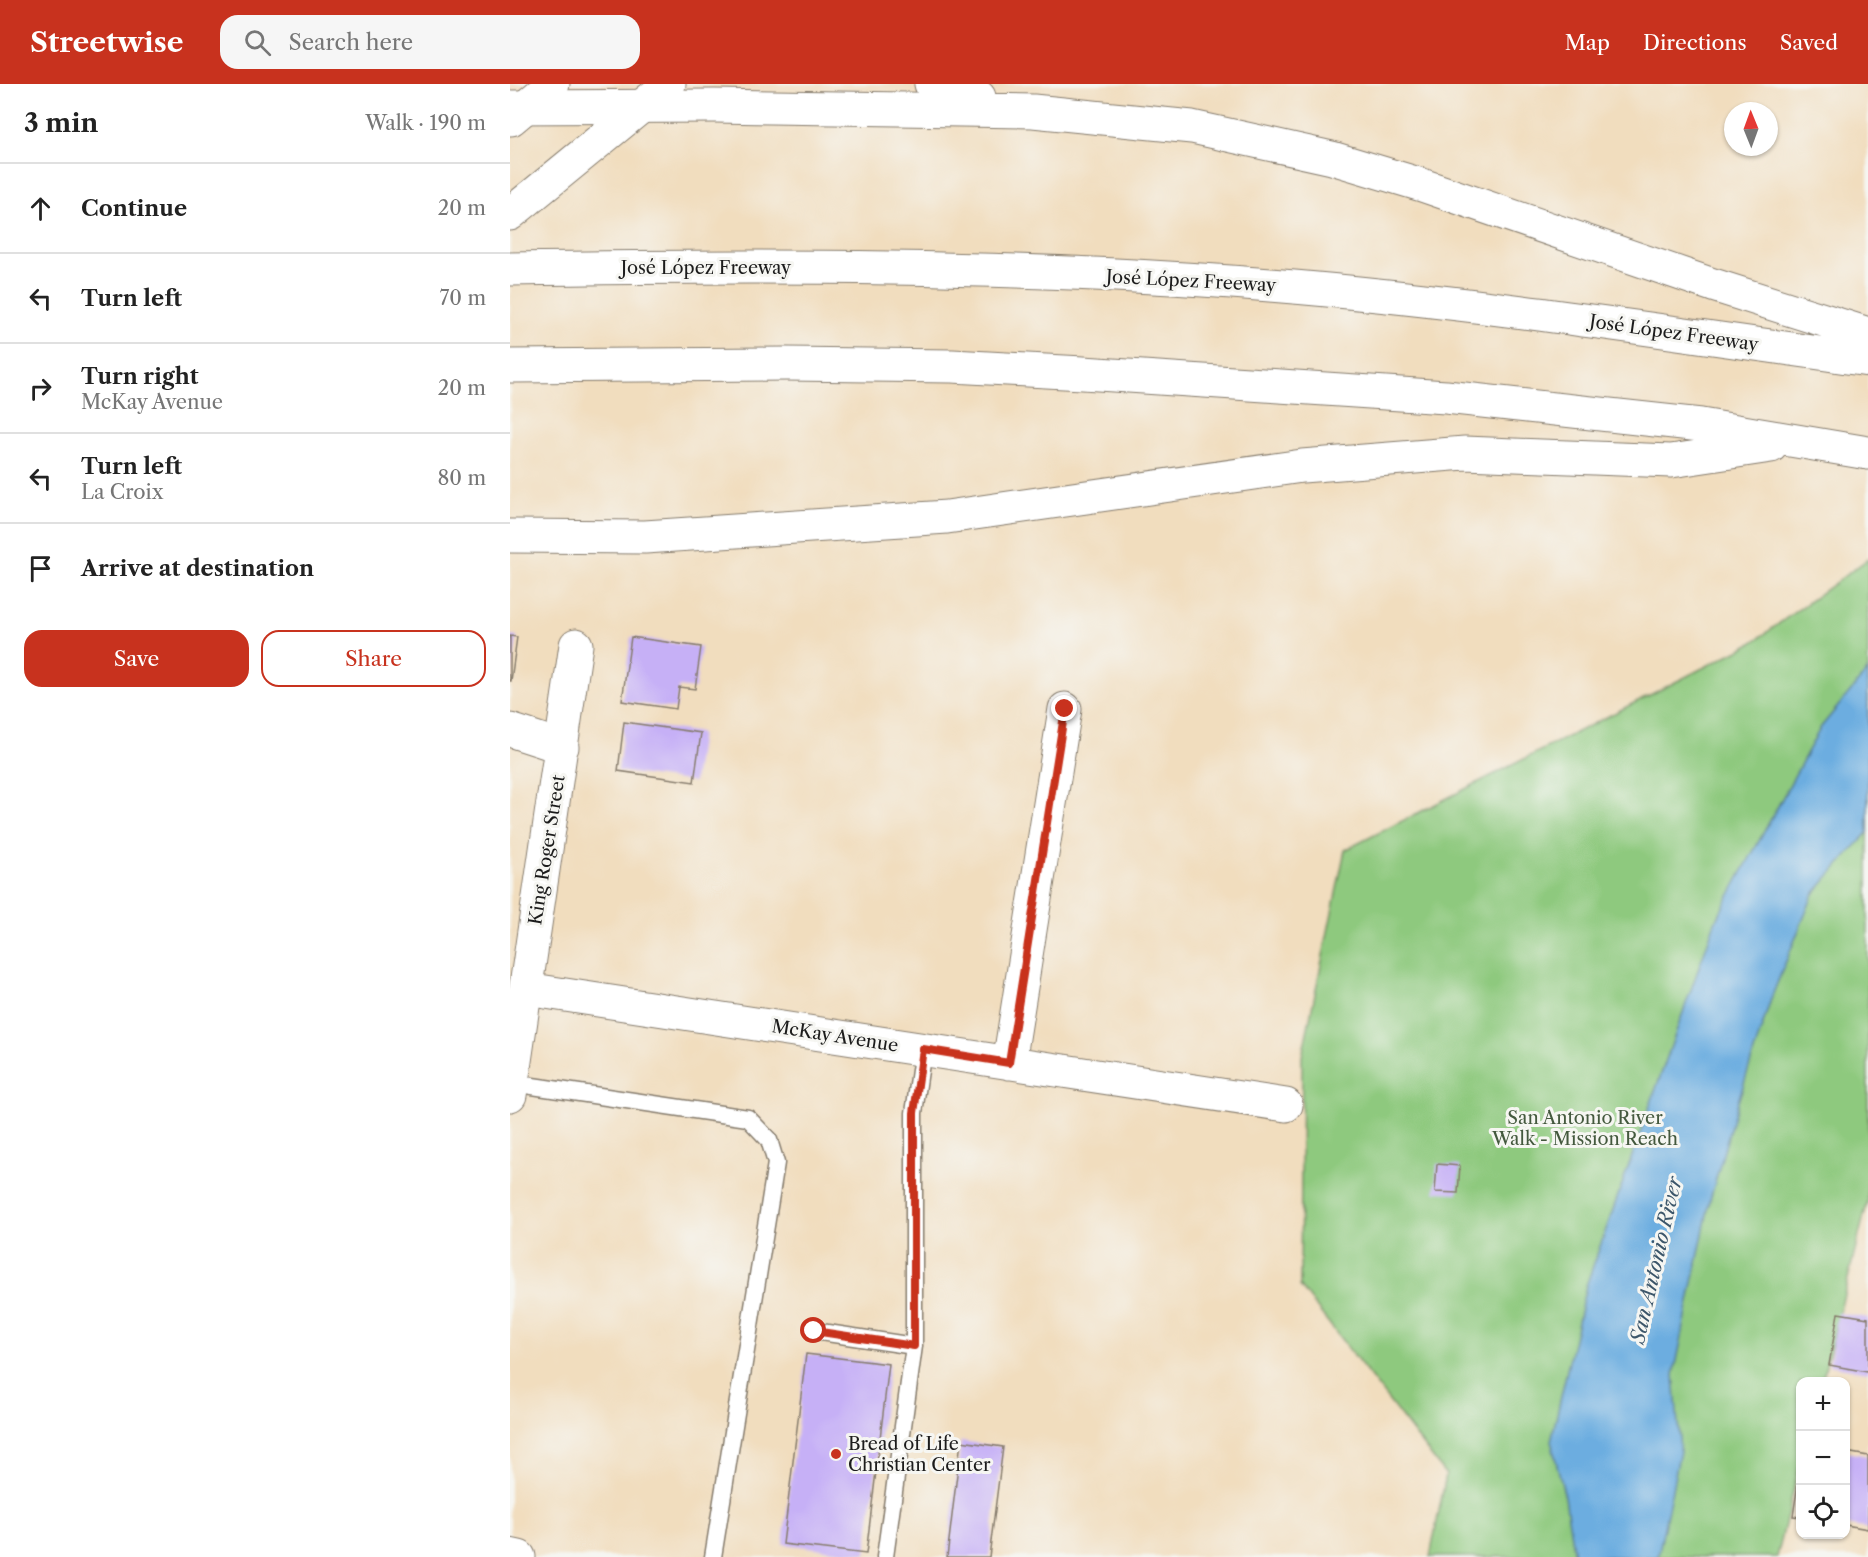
<!DOCTYPE html>
<html lang="en">
<head>
<meta charset="utf-8">
<style>
	body { margin:0; font-family:"Libre Caslon Text",serif; background:#f6f6f6; color:#222 }
	.controls { position:absolute; right:18px; bottom:18px; display:grid; overflow:hidden; border-radius:12px; box-shadow:0 2px 4px #0004 }
	.controls button { width:54px; height:54px; display:grid; place-items:center; padding:0; border:0; border-bottom:2px solid #e0e0e0; background:#fff; color:#222; font:30px sans-serif }
	.compass { position:absolute; left:1214px; top:18px; width:54px; height:54px; border-radius:50%; background:#fff; box-shadow:0 2px 4px #0004; rotate:359deg }
	.stop { position:absolute; width:18px; height:18px; margin:-14px; border:4px solid #c8321e; border-radius:50%; background:#fff }
	.stop.end { background:#c8321e; border-color:#fff; box-shadow:0 2px 6px #0008 }
	.list { margin:0; padding:0; list-style:none }
	h2 { display:flex; justify-content:space-between; align-items:center; height:78px; margin:0; padding:0 24px; font-size:26px }
	h2 small { font-size:20px; font-weight:400; color:#767676 }
	.list li { display:grid; grid-template-columns:39px 1fr auto; gap:18px; align-items:center; box-sizing:border-box; height:90px; padding:0 24px; border-top:2px solid #e0e0e0 }
	.list b { display:block; font-size:22px; white-space:nowrap }
	.list p { margin:0; font-size:20px; white-space:nowrap; color:#767676 }
	.list em { font-size:20px; font-style:normal; color:#767676 }
	.actions { display:flex; gap:12px; padding:18px 24px }
	.actions a { flex:1; padding:14px 0; border:2px solid #c8321e; border-radius:18px; text-align:center; font-size:21px; color:#c8321e }
	.actions .main { background:#c8321e; color:#fff }
	.icon { flex:none; width:33px; height:33px; fill:none; stroke:currentColor; stroke-width:2; stroke-linecap:round; stroke-linejoin:round }
	.map { position:relative; flex:none; width:1358px; height:1473px; overflow:hidden }
	header { display:flex; align-items:center; gap:36px; box-sizing:border-box; height:84px; padding:0 30px; background:#c8321e; color:#fff }
	header strong { font-size:28px }
	nav { display:flex; gap:33px; margin-inline-start:auto; font-size:21px }
	.search { width:420px; height:54px; background:#f6f6f6; display:flex; align-items:center; gap:15px; box-sizing:border-box; padding:0 21px; border-radius:18px; color:#767676; font-size:22px }
	main { display:flex }
	aside { flex:1; background:#fff }
	.map>svg:first-child { display:block }
	.green { fill:#8ec97e; stroke:#55724d; stroke-width:1.5 }
	.water { fill:#6cade0; stroke:#44647e; stroke-width:1.5 }
	.building { fill:#c6b0f6 }
	.lines { fill:none; stroke-linecap:round; stroke-linejoin:round }
	.service-casing { stroke:#867c6d; stroke-width:19 }
	.minor-casing { stroke:#867c6d; stroke-width:35 }
	.tertiary-casing { stroke:#867c6d; stroke-width:35 }
	.secondary-casing { stroke:#867c6d; stroke-width:35 }
	.motorway-casing { stroke:#867c6d; stroke-width:35 }
	.service { stroke:#fff; stroke-width:16 }
	.minor { stroke:#fff; stroke-width:33 }
	.tertiary { stroke:#fff; stroke-width:33 }
	.secondary { stroke:#fff; stroke-width:33 }
	.motorway { stroke:#fff; stroke-width:33 }
	.route { stroke:#c8321e; stroke-width:8 }
	.poi-dot { fill:#c8321e; stroke:#f6f6f2; stroke-width:2 }
	.labels { text-anchor:middle; dominant-baseline:central; stroke-width:6; stroke-linejoin:round; paint-order:stroke }
	.street-label { font-size:18px; fill:#1c1c1c; stroke:#f6f6f2 }
	.park-label { font-size:18px; fill:#44593e; stroke:#f6f6f2 }
	.poi-label { font-size:18px; fill:#1c1c1c; stroke:#f6f6f2; text-anchor:start }
	.water-label { font-size:20px; font-style:italic; fill:#3c566a; stroke:#f6f6f2 }
</style>
</head>
<body>
<header>
<strong>Streetwise</strong>
<div class="search"><svg class="icon" aria-label="search" viewBox="0 0 24 24"><circle cx="10" cy="10" r="6"/><path d="M15 15l6 6"/></svg>Search here</div>
<nav><a>Map</a><a>Directions</a><a>Saved</a></nav>
</header>
<main>
<aside>
<h2>3 min<small>Walk · 190 m</small></h2>
<ul class="list">
<li><svg class="icon" aria-label="ahead" viewBox="0 0 24 24"><path d="M12 20V5M6 11l6-6 6 6"/></svg><div><b>Continue</b></div><em>20 m</em></li>
<li><svg class="icon" aria-label="left" viewBox="0 0 24 24"><path d="M17 20v-9H6M10 6l-5 5 5 5"/></svg><div><b>Turn left</b></div><em>70 m</em></li>
<li><svg class="icon" aria-label="right" viewBox="0 0 24 24"><path d="M7 20v-9h11M14 6l5 5-5 5"/></svg><div><b>Turn right</b><p>McKay Avenue</p></div><em>20 m</em></li>
<li><svg class="icon" aria-label="left" viewBox="0 0 24 24"><path d="M17 20v-9H6M10 6l-5 5 5 5"/></svg><div><b>Turn left</b><p>La Croix</p></div><em>80 m</em></li>
<li><svg class="icon" aria-label="arrive" viewBox="0 0 24 24"><path d="M6 21V4h12l-3 4 3 4H6"/></svg><div><b>Arrive at destination</b></div></li>
</ul>
<div class="actions"><a class="main">Save</a><a>Share</a></div>
</aside>
<div class="map">
<svg width="1358" height="1473" viewBox="0 0 1358 1473">
	<rect width="100%" height="100%" fill="#f6f6f2"/>
	<filter id="ink" filterUnits="userSpaceOnUse"><feTurbulence type="fractalNoise" baseFrequency=".0167" numOctaves="2"/><feDisplacementMap in="SourceGraphic" scale="12" xChannelSelector="R" yChannelSelector="G"/><feConvolveMatrix kernelMatrix="1 2 1 2 8 2 1 2 1" color-interpolation-filters="sRGB"/></filter>
	<filter id="wash" filterUnits="userSpaceOnUse"><feTurbulence type="fractalNoise" baseFrequency=".008" numOctaves="4" result="noise"/><feDisplacementMap in="SourceGraphic" scale="24" xChannelSelector="R" yChannelSelector="G"/><feGaussianBlur stdDeviation="1.35" result="paint"/><feColorMatrix in="noise" values="0 0 0 0 0 0 0 0 0 0 0 0 0 0 0 0 0 1.4 0 .05"/><feComposite in="paint" operator="in"/></filter>
	<g filter="url(#wash)">
		<rect width="100%" height="100%" fill="#f1ddbe"/>
		<path class="green" d="M1358,475v641l-46,181 -22,1v82l-23,93h-347l16,-82 -146,-189 2,-230 43,-206 407,-207z"/>
		<path class="water" d="M1358,586v162l-55,63 -41,101 -36,112 -26,92 -36,175 6,76 -22,106h-84l-9,-60 -14,-56 35,-155 129,-364 106,-195z"/>
		<g id="blocks">
			<path class="building" d="M0,552l7,1 -6,44h-1z
				M121,553l70,10 -6,42 -16,-2 -3,22 -54,-8z
				M114,638l77,11 -7,49 -76,-11z
				M927,1080l23,2 -2,27 -23,-1z
				M1328,1229l30,5v54l-39,-7z
				M296,1270l83,10 -23,190 -83,-10z
				M451,1357l42,6 -14,110h-42z
				M1336,1368l22,4v73l-22,-4z
				M1289,1393l1,1v39l-7,-1z"/>
		</g>
	</g>
	<g filter="url(#ink)">
		<use href="#blocks" fill-opacity="0" stroke="#867c6d" stroke-width="1.5"/>
		<g class="lines">
			<defs>
				<path id="service" d="M2,999l236,35 21,22 7,23 -63,394
					M304,1247l100,15
					M375,1473l29,-211v-233l9,-64"/>
				<path id="minor" d="M0,646l52,17
					M16,905l760,116
					M499,979l56,-354
					M0,1011l66,-450"/>
				<path id="tertiary" d="M0,1471l9,2"/>
				<path id="secondary" d="M1,35l42,-35
					M0,130l159,-130"/>
				<path id="motorway" d="M421,0l48,13
					M0,23l205,-1 318,5 159,16 140,31 90,27 291,100 155,49
					M0,185c253,-4 508,-4 760,16 200,16 399,47 598,75
					M0,282l277,-2 165,2 131,7 363,24 255,28 167,28
					M0,452l135,1 302,-20 355,-51 163,-13 206,8 100,-15"/>
			</defs>
			<use href="#service" class="service-casing"/>
			<use href="#minor" class="minor-casing"/>
			<use href="#tertiary" class="tertiary-casing"/>
			<use href="#secondary" class="secondary-casing"/>
			<use href="#motorway" class="motorway-casing"/>
			<use href="#service" class="service"/>
			<use href="#minor" class="minor"/>
			<use href="#tertiary" class="tertiary"/>
			<use href="#secondary" class="secondary"/>
			<use href="#motorway" class="motorway"/>
		</g>
	</g>
	<g class="lines" filter="url(#ink)">
		<path class="route" d="M304,1247l100,15v-233l9,-64 86,14 56,-354"/>
	</g>
	<circle class="poi-dot" cx="326" cy="1370" r="6"/>
	<g class="labels">
		<g class="street-label">
			<text x="196" y="184">José López Freeway</text>
			<text transform="translate(681 197) rotate(3)">José López Freeway</text>
			<text transform="translate(1164 249) rotate(8)">José López Freeway</text>
			<text transform="translate(37 766) rotate(-81)">King Roger Street</text>
			<text transform="translate(325 952) rotate(9)">McKay Avenue</text>
		</g>
		<g class="park-label">
			<text x="1075" y="1034">San Antonio River<tspan x="1075" dy="21">Walk - Mission Reach</tspan></text>
		</g>
		<g class="poi-label">
			<text x="338" y="1360">Bread of Life<tspan x="338" dy="21">Christian Center</tspan></text>
		</g>
		<g class="water-label">
			<text transform="translate(1146 1176) rotate(-77)">San Antonio River</text>
		</g>
	</g>
</svg>
<div class="controls">
<button>+</button>
<button>−</button>
<button><svg class="icon" aria-label="locate" viewBox="0 0 24 24"><circle cx="12" cy="12" r="6"/><path d="M12 2v4M12 18v4M2 12h4M18 12h4"/></svg></button>
</div>
<svg class="compass" viewBox="-18 -18 36 36"><path d="M0-13l5 13h-10z" fill="#e53935"/><path d="M0 13l5-13h-10z" fill="#767676"/></svg>
<div class="stop" style="left:304px;top:1247px"></div>
<div class="stop end" style="left:555px;top:625px"></div>
</div>
</main>
</body>
</html>
